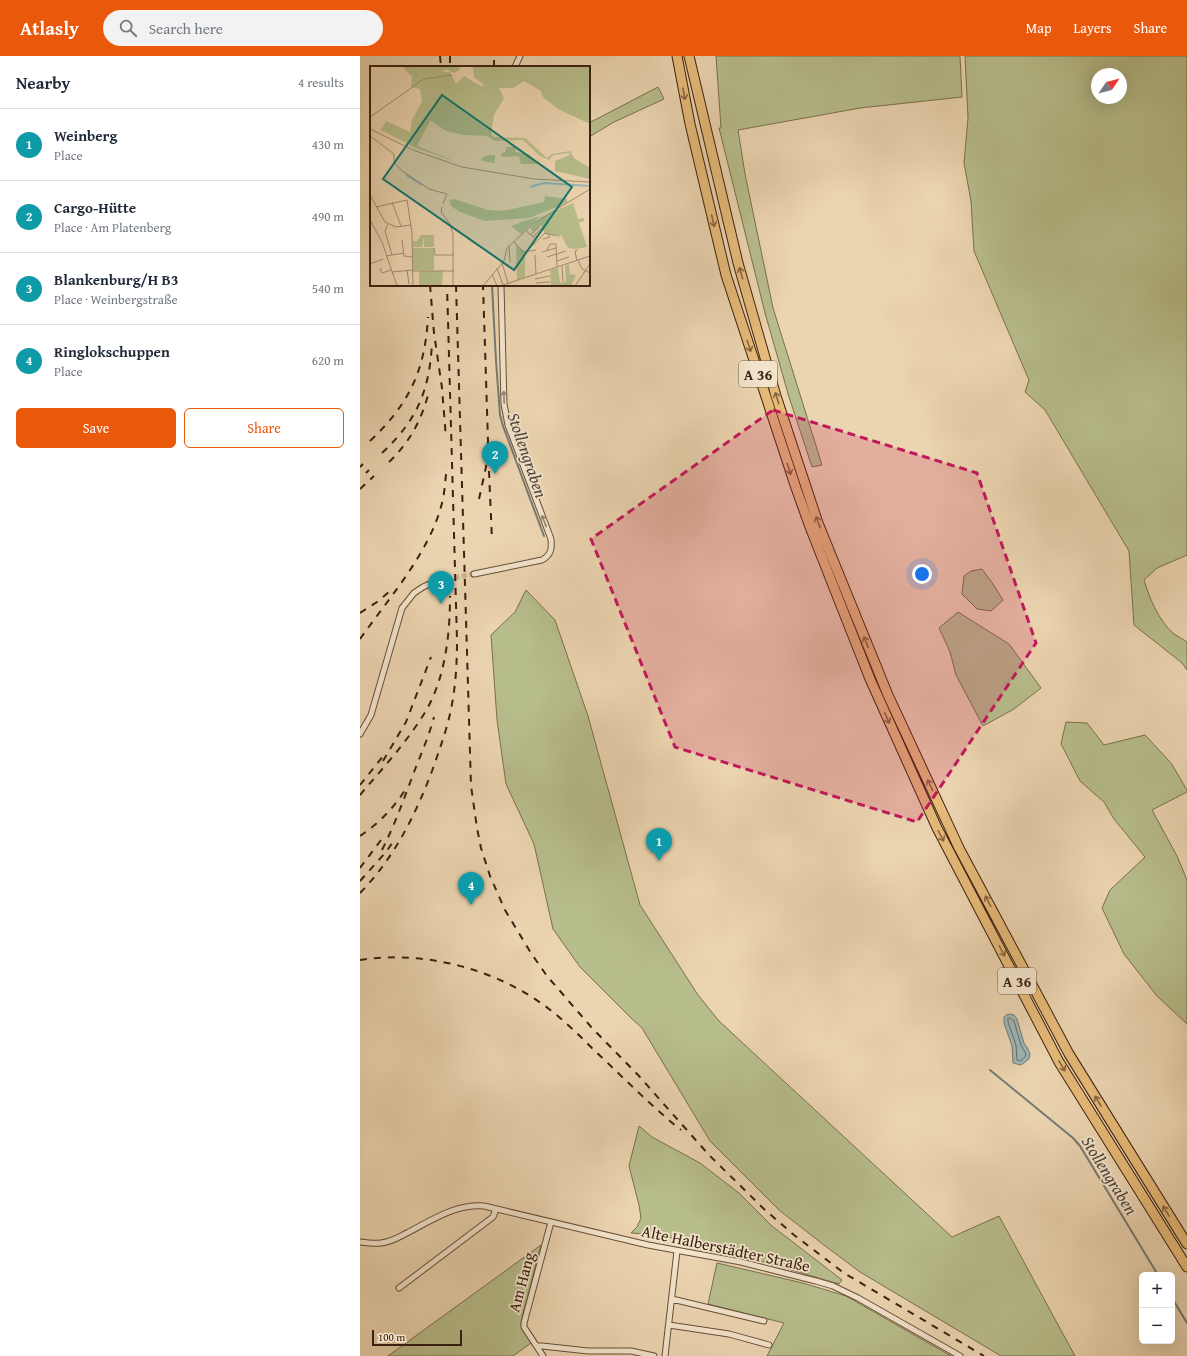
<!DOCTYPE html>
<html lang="en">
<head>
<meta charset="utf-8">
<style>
	body { margin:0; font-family:"Gentium Book Plus",serif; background:#f2f2f3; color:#1f2937 }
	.controls { position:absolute; right:12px; bottom:12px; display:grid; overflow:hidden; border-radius:6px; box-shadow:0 4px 16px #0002 }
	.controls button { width:36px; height:36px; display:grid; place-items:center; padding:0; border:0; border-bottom:1px solid #e0e1e3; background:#fff; color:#1f2937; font:20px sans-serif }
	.compass { position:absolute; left:731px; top:12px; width:36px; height:36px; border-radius:50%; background:#fff; box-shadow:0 4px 16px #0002; rotate:55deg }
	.scale { position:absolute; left:12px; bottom:10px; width:90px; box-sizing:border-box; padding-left:4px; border:2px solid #3c210f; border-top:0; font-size:11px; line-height:14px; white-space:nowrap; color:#3c210f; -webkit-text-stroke:3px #f2e3cc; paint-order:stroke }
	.you { position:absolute; left:562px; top:518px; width:14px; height:14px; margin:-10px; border:3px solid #fff; border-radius:50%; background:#1a73e8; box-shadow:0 0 0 6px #1a73e833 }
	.badge { display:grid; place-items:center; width:26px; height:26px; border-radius:50%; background:#ea580c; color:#fff; font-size:13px; font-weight:700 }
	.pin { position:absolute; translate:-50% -33px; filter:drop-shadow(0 1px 2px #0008) }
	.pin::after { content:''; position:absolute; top:21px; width:14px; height:12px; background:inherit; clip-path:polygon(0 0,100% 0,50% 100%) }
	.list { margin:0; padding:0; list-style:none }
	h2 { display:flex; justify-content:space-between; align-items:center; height:52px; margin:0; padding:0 16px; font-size:17px }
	h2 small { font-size:13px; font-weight:400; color:#747a83 }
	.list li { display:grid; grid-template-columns:26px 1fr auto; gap:12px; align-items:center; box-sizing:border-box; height:72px; padding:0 16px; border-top:1px solid #e0e1e3 }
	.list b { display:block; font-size:15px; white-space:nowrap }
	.list p { margin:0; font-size:13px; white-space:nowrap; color:#747a83 }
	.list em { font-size:13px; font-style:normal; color:#747a83 }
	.actions { display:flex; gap:8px; padding:12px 16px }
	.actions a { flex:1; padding:9px 0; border:1px solid #ea580c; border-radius:6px; text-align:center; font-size:14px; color:#ea580c }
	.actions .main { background:#ea580c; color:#fff }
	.icon { flex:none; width:22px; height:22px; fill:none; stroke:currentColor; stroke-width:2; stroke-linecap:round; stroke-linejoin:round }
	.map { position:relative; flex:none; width:827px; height:1300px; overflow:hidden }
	header { display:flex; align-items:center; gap:24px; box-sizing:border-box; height:56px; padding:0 20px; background:#ea580c; color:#fff }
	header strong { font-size:19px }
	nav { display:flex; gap:22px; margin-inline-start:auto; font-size:14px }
	.search { width:280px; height:36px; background:#f2f2f3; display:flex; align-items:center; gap:10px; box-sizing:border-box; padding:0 14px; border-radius:22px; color:#747a83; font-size:15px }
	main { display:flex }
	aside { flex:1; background:#fff }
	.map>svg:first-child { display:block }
	.green { fill:#b7bd8b; stroke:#7a6f4d; fill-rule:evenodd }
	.water { fill:#9cb5b6; stroke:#767a73 }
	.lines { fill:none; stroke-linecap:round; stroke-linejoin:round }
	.shore { stroke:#6c6b62; stroke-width:1 }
	.stream { stroke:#767a73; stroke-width:2 }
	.street-tunnel { stroke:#c8b090; stroke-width:5; stroke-dasharray:5 2.5; stroke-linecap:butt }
	.street-casing { stroke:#684e37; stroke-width:7 }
	.highway-casing { stroke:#3c210f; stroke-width:11 }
	.street { stroke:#f2e3cc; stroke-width:5 }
	.highway { stroke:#e6ba78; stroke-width:9 }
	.rail { stroke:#3c210f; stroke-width:2; stroke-dasharray:7 7; stroke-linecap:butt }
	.oneway { stroke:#88663e }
	.oneway2 { stroke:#97826e }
	.marked { fill:#c2185b; fill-opacity:0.2; stroke:#c2185b; stroke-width:3; stroke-dasharray:8 5; stroke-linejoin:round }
	.labels { text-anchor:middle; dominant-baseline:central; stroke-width:3.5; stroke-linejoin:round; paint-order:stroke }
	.shield { fill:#f2e3cc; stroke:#735b48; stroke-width:1 }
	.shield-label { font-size:15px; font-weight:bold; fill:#3c210f }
	.street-label { font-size:16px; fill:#3c210f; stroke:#f2e3cc }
	.water-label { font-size:17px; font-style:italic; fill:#544639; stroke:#f2e3cc }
	.inset-river { fill:none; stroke:#9cb5b6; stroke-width:2 }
	.inset-road { fill:none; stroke:#a58c70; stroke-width:1 }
	.view { fill:#0f766e; fill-opacity:0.15; stroke:#0f766e; stroke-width:2 }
	.inset-edge { fill:none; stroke:#3c210f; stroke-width:2 }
</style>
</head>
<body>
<header>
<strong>Atlasly</strong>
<div class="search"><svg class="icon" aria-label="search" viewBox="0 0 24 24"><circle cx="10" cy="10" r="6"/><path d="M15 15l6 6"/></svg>Search here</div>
<nav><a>Map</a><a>Layers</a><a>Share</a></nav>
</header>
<main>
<aside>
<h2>Nearby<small>4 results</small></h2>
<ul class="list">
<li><span class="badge" style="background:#0f9aa8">1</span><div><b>Weinberg</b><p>Place</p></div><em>430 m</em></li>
<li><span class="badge" style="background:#0f9aa8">2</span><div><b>Cargo-Hütte</b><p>Place · Am Platenberg</p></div><em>490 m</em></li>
<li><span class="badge" style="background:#0f9aa8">3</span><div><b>Blankenburg/H B3</b><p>Place · Weinbergstraße</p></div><em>540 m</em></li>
<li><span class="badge" style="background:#0f9aa8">4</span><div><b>Ringlokschuppen</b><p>Place</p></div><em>620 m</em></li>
</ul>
<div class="actions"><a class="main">Save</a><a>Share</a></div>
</aside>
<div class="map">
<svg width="827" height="1300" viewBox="0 0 827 1300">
	<rect width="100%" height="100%" fill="#ebd4b0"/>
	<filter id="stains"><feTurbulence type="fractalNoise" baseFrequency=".005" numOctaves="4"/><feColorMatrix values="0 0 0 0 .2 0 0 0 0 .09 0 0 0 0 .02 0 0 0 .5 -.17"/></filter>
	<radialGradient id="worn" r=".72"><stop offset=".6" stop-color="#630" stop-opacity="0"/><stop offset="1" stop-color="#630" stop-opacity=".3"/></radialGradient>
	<path class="green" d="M356,0h244l2,41 -102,11 -122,22 7,44 28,134 49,157 -10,2 -23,-70 -24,-84 -46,-185h2z
		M605,0h222v499l-30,13 -13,12c6,19 14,40 30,54 4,3 9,5 13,8v28l-5,-7 -48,-38 -5,-74 -84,-141 -20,-18 4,-12 -55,-129 -3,-50 -7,-38 4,-45zM737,18h24v24h-24z
		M298,31l6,12 -50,23 -25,15v-14z
		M622,513l11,15 10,16 -12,11 -14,-2 -15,-15 2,-18 7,-5z
		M166,534l29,30 33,96 52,189 58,90 21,26 233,216 47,-21 76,140h-74l-141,-84 -40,-30 -41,-32 -69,-69 -68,-113 -12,-11 -50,-50 -27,-38 -19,-85 -28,-60 -9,-64 -6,-85 24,-23z
		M598,556l51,32 32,44 -27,21 -31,17 -27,-51 -6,-23 -11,-24z
		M706,666l21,1 17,22 41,-10 26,28 16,27v2l-35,18 25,46 10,24v144l-30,-28 -33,-42 -22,-46 8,-18 35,-33 -31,-38 -10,-17 -24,-21 -19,-37z
		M279,1070l13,11 48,26 39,30 33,33 70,54 -3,4 -71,-21 -108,-28 -29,-2 6,-6 4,-9 -2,-13 -10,-39z
		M181,1189l-18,69 -2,11 10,18 -18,13h-125z
		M357,1207l86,20 43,13 105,60h-184l17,-33 -76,-19z"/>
	<path class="water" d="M651,958l3,1 3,4 7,24 4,6 2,5 -1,5 -8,6 -8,-2 -1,-17 -8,-23v-6l2,-2z"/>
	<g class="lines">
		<path class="shore" d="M650,962l4,3 7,24 5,9 -1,3 -5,4 -3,-1 -1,-15 -8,-23v-3z"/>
		<path class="stream" d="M132,229l4,76 4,54 3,11 41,110
			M630,1014l83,68 7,8 78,129
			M812,1242l15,25"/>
		<path class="street-tunnel" d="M87,523l27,-5"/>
		<defs>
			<path id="street" d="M155,11l5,-11
				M114,518l68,-14c9,-5 10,-11 9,-21l-43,-114 -4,-21 -3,-119
				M0,678l11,-19 31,-107 12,-15 9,-6 9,-4 15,-4
				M0,1186c7,1 14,2 21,1 10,-1 18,-6 26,-10 25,-13 48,-29 77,-27l164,39 93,17 75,19 17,5 25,12 102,58
				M39,1232l94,-71 3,-8
				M312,1243l92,22
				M309,1269l60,9 40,11
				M177,1290h5l46,5h43l23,5
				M183,1300l-19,-29v-4l27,-101
				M305,1300l12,-105"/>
			<path id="highway" d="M317,0l13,68 36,151 70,213 14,39 60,152 67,149 122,234 128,205
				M329,0l49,207 38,133 42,127 70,172 71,153 110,206 118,190"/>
		</defs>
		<use href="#street" class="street-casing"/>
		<use href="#highway" class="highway-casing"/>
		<use href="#street" class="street"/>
		<use href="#highway" class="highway"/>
		<path class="rail" d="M80,0l1,11
			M90,0v11
			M134,11v-11
			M70,229l4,48 8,55 4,50
			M96,229l15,501 6,42 4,20 9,28 15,34 26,43 16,23 45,52 47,48 70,79 55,54 30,26 50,38 140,83
			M10,385c39,-37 55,-70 58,-124
			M22,397c35,-33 47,-61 50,-109
			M29,406c20,-19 32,-41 39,-67
			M0,411l3,-3
			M129,415l3,69
			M6,417l3,-3
			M0,433l14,-13
			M119,443l7,-32 2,-26 -5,-156
			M0,557l17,-11 13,-11
			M0,583c29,-41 70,-87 82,-136 3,-11 3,-24 5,-36
			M23,705l23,-39 25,-65
			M0,729l24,-30
			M0,739c22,-26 46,-52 64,-81 21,-34 26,-78 26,-118
			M0,780c18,-12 34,-28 45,-46
			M22,794c13,-26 22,-51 32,-78 7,-18 15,-36 20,-55
			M0,812l24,-32
			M0,825l26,-29 9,-13
			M0,837c34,-35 55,-77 72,-122 8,-23 16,-44 20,-67 4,-22 5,-43 5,-64l-10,-355
			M0,904c65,-10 137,9 189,49 17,13 32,28 47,43 28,26 55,54 85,78"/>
	</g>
	<defs><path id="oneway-shaft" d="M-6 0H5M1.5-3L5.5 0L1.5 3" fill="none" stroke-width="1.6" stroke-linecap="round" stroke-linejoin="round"/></defs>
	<g class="oneway">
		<use href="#oneway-shaft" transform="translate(324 38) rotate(79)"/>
		<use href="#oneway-shaft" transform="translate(353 165) rotate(77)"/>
		<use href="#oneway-shaft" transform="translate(381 217) rotate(-106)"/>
		<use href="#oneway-shaft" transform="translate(389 290) rotate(72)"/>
		<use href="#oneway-shaft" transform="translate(417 342) rotate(-107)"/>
		<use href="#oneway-shaft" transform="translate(429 413) rotate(72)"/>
		<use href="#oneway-shaft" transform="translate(458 466) rotate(-110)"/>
		<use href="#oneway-shaft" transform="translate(506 586) rotate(-112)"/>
		<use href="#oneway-shaft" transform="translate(527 662) rotate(66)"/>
		<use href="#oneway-shaft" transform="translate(570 729) rotate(-115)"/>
		<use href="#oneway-shaft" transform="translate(581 780) rotate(62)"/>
		<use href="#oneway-shaft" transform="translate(628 845) rotate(-118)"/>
		<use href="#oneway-shaft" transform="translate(642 895) rotate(62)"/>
		<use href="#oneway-shaft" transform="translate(702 1010) rotate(59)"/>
		<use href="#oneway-shaft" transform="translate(738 1045) rotate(-122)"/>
		<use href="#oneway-shaft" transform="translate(806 1155) rotate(-122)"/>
	</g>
	<g class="oneway2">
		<use href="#oneway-shaft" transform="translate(144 341) rotate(-92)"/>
		<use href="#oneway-shaft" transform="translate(184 465) rotate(-111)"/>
	</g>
	<path class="marked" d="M413,354l204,63 59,170 -119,179 -242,-75 -84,-208z"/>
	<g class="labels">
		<g class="shield">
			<rect x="379" y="305" width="38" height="26" rx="3"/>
			<rect x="638" y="912" width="38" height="26" rx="3"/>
		</g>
		<g class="shield-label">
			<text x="398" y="318">A 36</text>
			<text x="657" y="925">A 36</text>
		</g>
		<g class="street-label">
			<text transform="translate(366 1192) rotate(12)">Alte Halberstädter Straße</text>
			<text transform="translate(161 1226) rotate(-75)">Am Hang</text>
		</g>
		<g class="water-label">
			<text transform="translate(168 399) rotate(71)">Stollengraben</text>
			<text transform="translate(750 1119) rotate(58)">Stollengraben</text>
		</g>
	</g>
	<g transform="translate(10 10)">
		<rect width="220" height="220" fill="#ebd4b0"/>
		<path d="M32,0h57l1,3 -6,4 -8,-4 -4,3h8l6,12 8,-8 17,10 3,-1 -10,-8 -1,-9 -3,-2h120v58l-32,-15 -15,-12 -2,-6 -17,-10 -11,7h-14l5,10 -10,17 -3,19 3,3 31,1 22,20 5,-4 18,-3 4,7 16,10v11l-35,-8v-10l15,-6 -1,-2 -16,2 -4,5 -9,-4 -17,-16 -28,1 -8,-5 -23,-1 -18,-4 -18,-12 2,2 -13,25 40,16 -41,-14 -35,-18 5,-9 24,11 2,-12 10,-19 -2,-12 -9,-2 1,-10zM137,81h9l-1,5 13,2 11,10h-18l-2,-8 -17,1 -2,-3 5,-2zM118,89h7v8l-13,-2 -1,-3zM175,130l22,3v4l-38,15 -44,3 -25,-9 -9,-6 -2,-6 5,-1 34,11 14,1 42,-9zM203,137l6,19 -1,-3 6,-1v3l-5,2 8,24 -12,2 -7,-1 -7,-13 -4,5 1,-4 -14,-3 -3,-8 -8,7 -3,-4 12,-11zM171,150l-20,18 -10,-8 13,-5zM51,169h13v12h-10v-10l-2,10h-9v-6h4zM146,178l9,8v25l-8,3zM43,182h21v22h-21zM199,198l1,10 6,1 -5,11h-20l-1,-16 8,-2 2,15 6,-1 -1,-17zM49,205h24l-1,14h-23z" fill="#b7bd8b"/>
		<path class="inset-river" d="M36,109l16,10M160,121l14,-4 46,3"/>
		<path class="inset-road" d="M0,51l54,-38 28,-4M0,63l43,21 49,17 72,12 56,3M0,70l24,18v8l7,8 28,19 18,5 -4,10M0,129l15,27 11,5 15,-2M22,136l9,24M6,141l31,-7 5,33 1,53M72,141l-1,5 9,12 3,10v52M0,154l12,22 15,44M18,158l-3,7 7,24M156,165l10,8M160,169l9,-8M163,171l9,-9M173,173l7,-2 -3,-4M32,174l2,16 8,1M144,176l9,10 13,-2M139,180l1,16M64,182l1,7h19M177,184l3,-6h6l1,23M156,186l19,-19 12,3M172,186l14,-4M165,189l1,19M16,190l18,-3M177,191l19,-6M208,194l4,9 8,4M187,195l12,-4M207,195l-2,-10 3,-1M132,197l6,20M0,198l13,-5M192,200l1,16M10,202l2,5 9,-3M127,202l6,17M37,204l2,14M43,205h41M22,206l21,-2M122,208l5,12M165,213l15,-3M166,217l14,-1M113,220l21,-25 3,-13 27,-25 56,-34M130,220l90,-30M205,220l15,-22"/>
		<path class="view" d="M72,29l130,92 -58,83 -131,-91z"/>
		<rect width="220" height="220" class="inset-edge"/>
	</g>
	<rect width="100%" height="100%" filter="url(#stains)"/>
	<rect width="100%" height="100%" fill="url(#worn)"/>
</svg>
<div class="controls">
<button>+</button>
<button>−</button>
</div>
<svg class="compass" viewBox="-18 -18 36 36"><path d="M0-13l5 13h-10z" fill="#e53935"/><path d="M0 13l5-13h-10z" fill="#747a83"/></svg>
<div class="scale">100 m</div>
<div class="you"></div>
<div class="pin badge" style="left:299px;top:805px;background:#0f9aa8">1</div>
<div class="pin badge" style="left:135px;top:418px;background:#0f9aa8">2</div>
<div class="pin badge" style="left:81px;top:548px;background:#0f9aa8">3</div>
<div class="pin badge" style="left:111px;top:849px;background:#0f9aa8">4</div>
</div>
</main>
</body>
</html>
